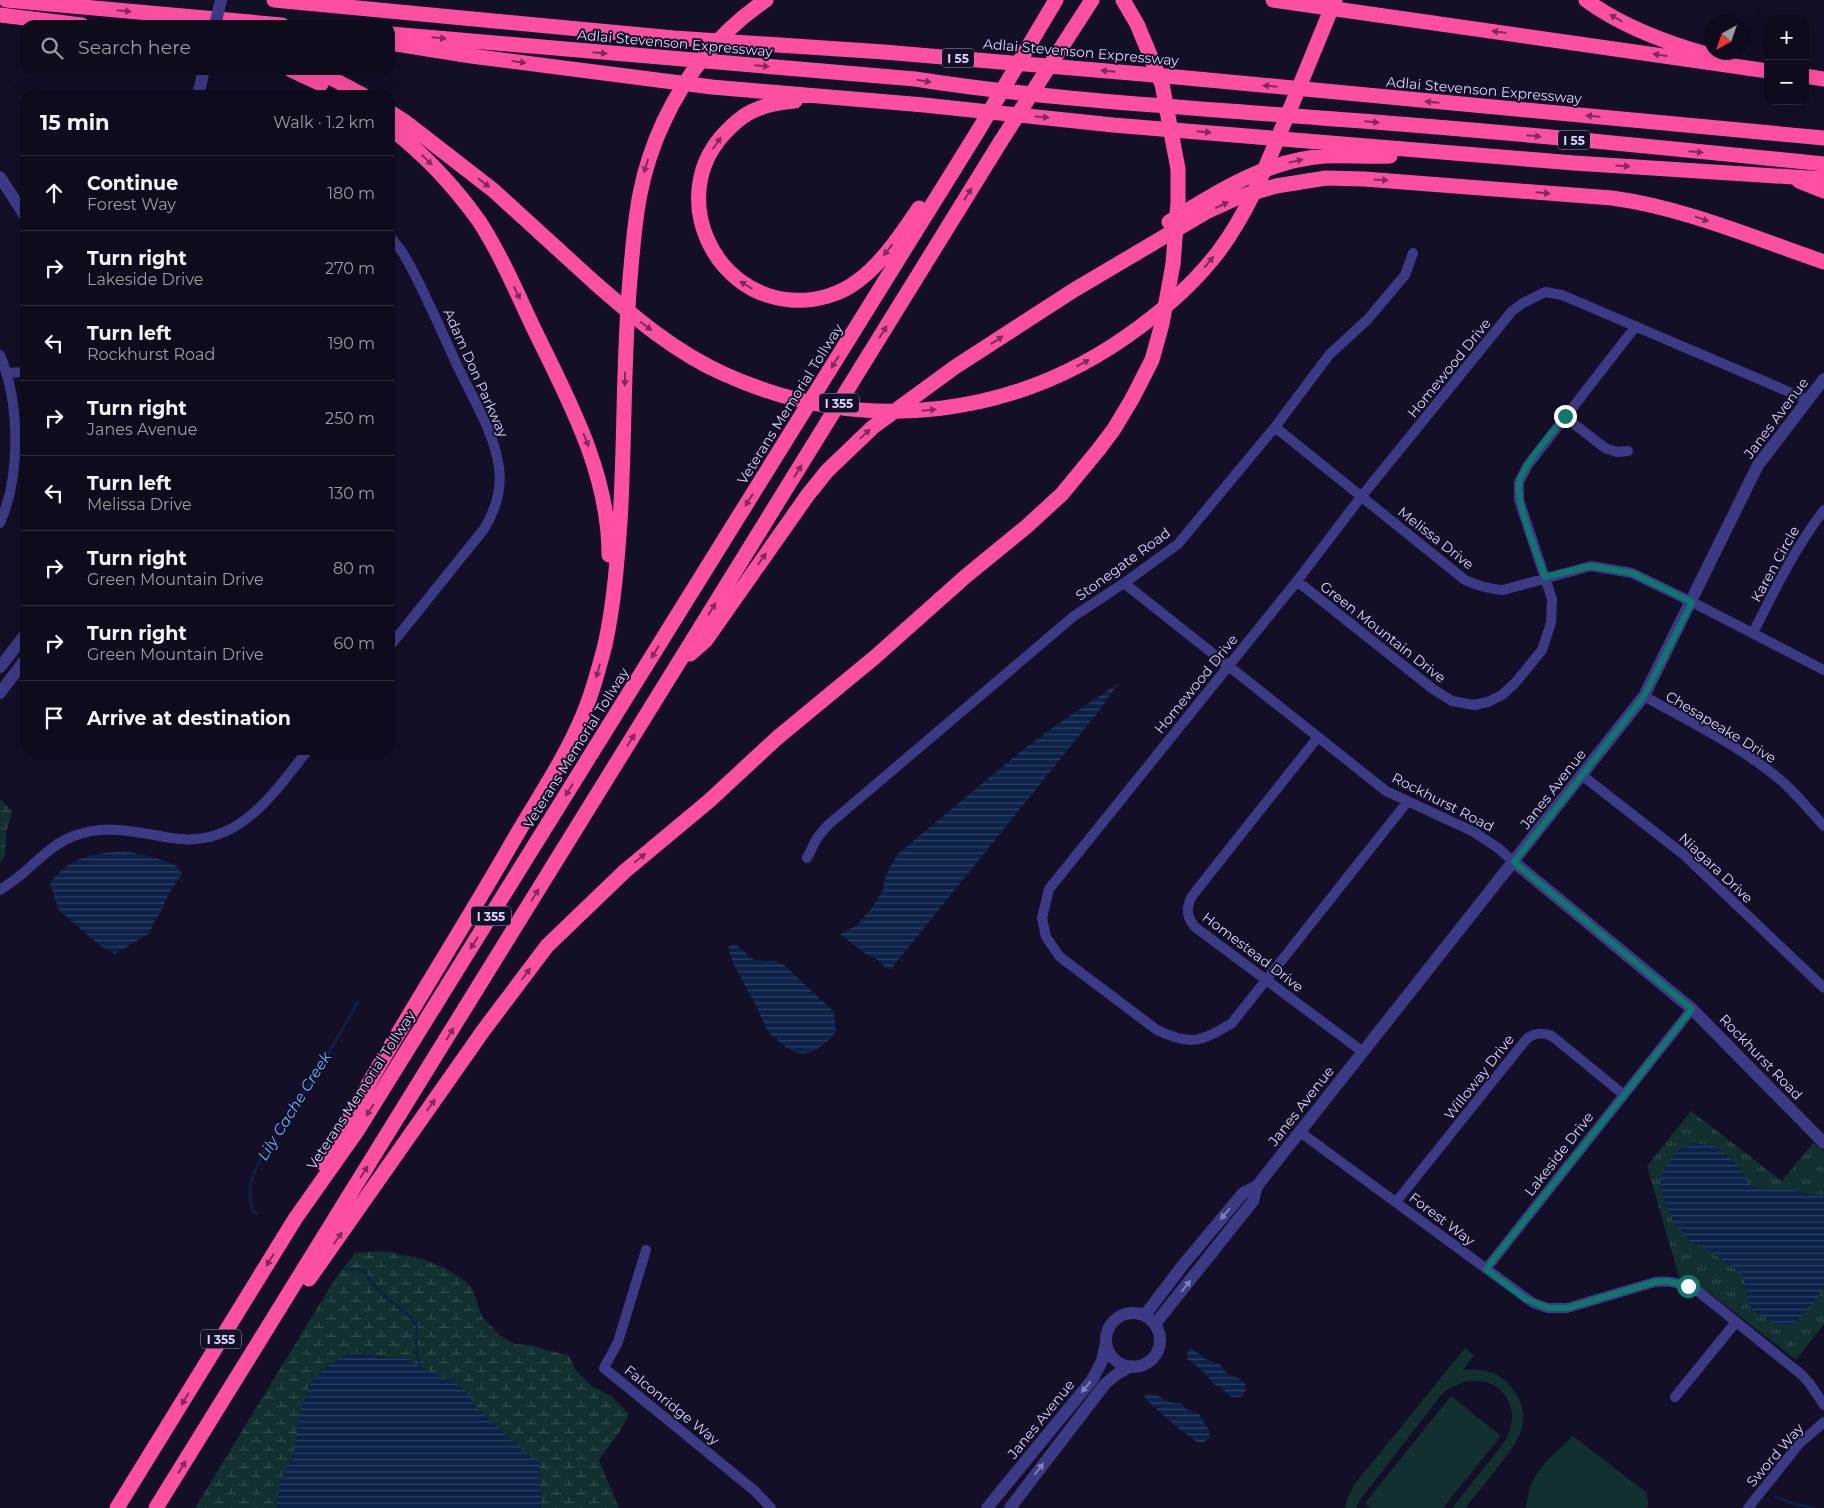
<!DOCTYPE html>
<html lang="en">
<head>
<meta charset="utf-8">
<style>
	body { margin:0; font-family:Montserrat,sans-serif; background:#1c1929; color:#f1f3f6 }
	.controls { position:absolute; right:15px; top:15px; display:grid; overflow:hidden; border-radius:10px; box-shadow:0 5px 20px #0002 }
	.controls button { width:45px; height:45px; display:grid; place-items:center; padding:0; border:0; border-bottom:1px solid #2e2b3b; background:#0e0b1c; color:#f1f3f6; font:25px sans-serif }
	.compass { position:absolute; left:1704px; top:15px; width:45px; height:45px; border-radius:50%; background:#0e0b1c; box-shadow:0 5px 20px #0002; rotate:220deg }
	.stop { position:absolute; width:15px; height:15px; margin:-11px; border:4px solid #0f766e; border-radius:50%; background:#fff }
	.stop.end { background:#0f766e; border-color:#fff; box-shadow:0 1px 5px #0008 }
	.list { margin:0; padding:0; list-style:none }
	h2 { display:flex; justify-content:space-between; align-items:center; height:65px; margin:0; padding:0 20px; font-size:21px }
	h2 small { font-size:16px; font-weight:400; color:#9b9ba3 }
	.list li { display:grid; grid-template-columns:32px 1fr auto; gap:15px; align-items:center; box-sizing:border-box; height:75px; padding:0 20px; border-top:1px solid #2e2b3b }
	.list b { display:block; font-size:19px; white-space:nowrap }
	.list p { margin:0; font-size:16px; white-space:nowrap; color:#9b9ba3 }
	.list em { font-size:16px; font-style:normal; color:#9b9ba3 }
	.icon { flex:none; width:28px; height:28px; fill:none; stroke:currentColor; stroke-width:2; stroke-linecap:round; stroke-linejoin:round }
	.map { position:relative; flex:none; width:1824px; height:1508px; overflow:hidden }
	.search { position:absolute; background:#0e0b1c; box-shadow:0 5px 20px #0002; left:20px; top:20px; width:375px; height:55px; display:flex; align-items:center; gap:12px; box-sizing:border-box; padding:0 18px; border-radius:15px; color:#9b9ba3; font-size:19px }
	.panel { position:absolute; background:#0e0b1c; box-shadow:0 5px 20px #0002; left:20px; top:90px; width:375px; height:665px; border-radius:15px }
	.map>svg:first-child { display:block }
	.grass { fill:#12302f }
	.wetland { fill:url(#wetland-marsh) }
	.park { fill:url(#park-tufts) }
	.water { fill:url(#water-rules) }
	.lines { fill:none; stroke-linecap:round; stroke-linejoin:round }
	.stream { stroke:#0c2248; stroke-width:2.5 }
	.minor { stroke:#3d3a85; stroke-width:10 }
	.tertiary { stroke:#3d3a85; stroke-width:12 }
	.motorway { stroke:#ff4fa3; stroke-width:15 }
	.tertiary-bridge { stroke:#3d3a85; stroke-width:12 }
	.motorway-bridge { stroke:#ff4fa3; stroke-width:15 }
	.oneway { fill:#7d2c5e }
	.oneway2 { fill:#837fbc }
	.route { stroke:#0f766e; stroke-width:6 }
	.labels { text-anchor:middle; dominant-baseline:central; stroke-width:4; stroke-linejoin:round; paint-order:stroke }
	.shield { fill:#130f26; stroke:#9e99be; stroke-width:1 }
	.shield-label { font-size:12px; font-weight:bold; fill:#d9d4ff }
	.street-label { font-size:14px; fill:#d9d4ff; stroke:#130f26 }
	.water-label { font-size:15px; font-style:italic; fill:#62b6ff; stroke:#130f26 }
</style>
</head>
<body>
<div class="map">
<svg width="1824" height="1508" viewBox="0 0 1824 1508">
	<defs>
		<pattern id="wetland-marsh" width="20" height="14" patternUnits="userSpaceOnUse" patternTransform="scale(1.25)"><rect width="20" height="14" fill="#12302f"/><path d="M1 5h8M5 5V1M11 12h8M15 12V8" fill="none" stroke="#344d4e"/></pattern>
		<pattern id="park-tufts" width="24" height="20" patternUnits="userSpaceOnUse" patternTransform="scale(1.25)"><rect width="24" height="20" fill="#12302f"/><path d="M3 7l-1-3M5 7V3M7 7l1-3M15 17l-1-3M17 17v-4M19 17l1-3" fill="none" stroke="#344d4e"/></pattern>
		<pattern id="water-rules" width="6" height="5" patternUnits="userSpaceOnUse" patternTransform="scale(1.25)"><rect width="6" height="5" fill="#0c2248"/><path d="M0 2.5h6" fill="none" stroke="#2f4163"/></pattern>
	</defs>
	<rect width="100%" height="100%" fill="#130f26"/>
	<path class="grass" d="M1465,1348l9,7 -11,15c19,-2 36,2 48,17 27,32 4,59 -17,85 -9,12 -19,24 -29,36h-13l54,-68c4,-9 8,-20 5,-31 -7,-33 -46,-36 -69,-15l-82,106 -4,8h-11l3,-11 6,-12z
		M1451,1396l50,40 -58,72h-72l-6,-5z
		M1573,1436l74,57 1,12 -3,3h-119c4,-38 22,-47 47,-72z"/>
	<path class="wetland" d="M0,799l12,12 -6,22 -1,23 -5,7z
		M383,1251l40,8 23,10 18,11 8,8 10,29 20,20 12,7 15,1 40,11 7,15 17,16 18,9 18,18c-6,17 -20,30 -30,46l20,48h-78l-2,-45 -16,-12 -49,-46 -7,-13 -13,-10 -34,-15 -11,-8 -35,-3 -18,-4 -17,7 -15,10 -14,15 -18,74 -13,26 -2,24h-82l140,-229 20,-26z"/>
	<path class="park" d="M1691,1111l91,70 31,-38 11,8v173l-28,36 -85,-66 -18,-11 -14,-6 -32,-111z"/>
	<path class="water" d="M1119,683l-24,33 -204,253 -5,-1 -10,-9 -9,-4 -27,-21 17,-9 15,-17 10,-16 3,-14 6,-13 8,-12 121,-101 42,-31z
		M125,851l31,7 21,8 5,8 -14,21 -9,20 -11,19 -33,20 -16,-9 -41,-36 -8,-26c19,-26 44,-30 75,-32z
		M736,944l17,16 23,1 7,3 51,48 2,20c-19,20 -34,32 -57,9 -3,-3 -9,-6 -11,-10 -6,-10 -9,-21 -15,-31 -9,-17 -20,-33 -25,-52l3,-3z
		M1693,1143l22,3 7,5 17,16 9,17 9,4 11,2h27l13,4 16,1v92l-8,13 -20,21 -3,4 -2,-2 -7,2 -9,-1 -23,-14 -4,-6 -3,-23 -5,-9 -32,-22 -18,-9 -14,-16 -6,-10 -8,-21 -2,-18 12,-19 6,-6 7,-5z
		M1189,1348h3l13,11 15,5 7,10 13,5 5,4 1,7 -5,7h-10l-12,-11h-3l-14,-16 -15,-11v-5z
		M356,1352l18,4 35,3 11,8 34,15 13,10 7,13 49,46 16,12 2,45h-264l2,-24 13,-26 10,-52 8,-22 14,-15 15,-10z
		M1149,1394c13,0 20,12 32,9l5,6 13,5c4,10 21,23 1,29 -7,-2 -54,-41 -56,-47z"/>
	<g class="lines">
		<path class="stream" d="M257,1214l-5,-5c-2,-9 -3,-22 0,-30 13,-38 46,-77 68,-111 13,-22 25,-44 38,-66
			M343,1269l20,1 12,17 36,31 6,8 -1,22 4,19
			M1775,1497l20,7 19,4"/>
		<path class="minor" d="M390,237c14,14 21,31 30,48 13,27 25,53 37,80 15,32 37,67 42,102 3,22 -4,44 -15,62l-94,117
			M0,355c20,48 21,120 0,168
			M6,373l16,-1
			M1565,417l40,31 12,4 11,-1
			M1275,427l190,153c13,6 24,9 38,10l88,-24 41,7 60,29 132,68
			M1297,581l136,108 19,12 22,4 14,-3 14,-7 13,-12 27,-33 9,-27 1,-24 -33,-99v-18l9,-17 108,-139
			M1124,583l262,208 88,41 24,16 16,14
			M1753,633c21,-42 42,-85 71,-123
			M1644,696c46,26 102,53 141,88 14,13 26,28 39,42
			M1318,737l-126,159c-6,12 -6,20 3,31l168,125
			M1583,776l100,78 141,134
			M1408,801l-176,222c-31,19 -41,23 -75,7l-97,-73 -14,-20 -4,-19 7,-29 248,-308 64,-84 151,-186 11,-8 22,-11 17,3 246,105
			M807,858l10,-20 11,-13 246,-209 50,-33 54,-39 97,-117 54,-72 39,-36 37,-44 8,-22
			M0,890c7,-5 15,-10 22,-16 17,-14 30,-30 52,-38 34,-13 64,-3 98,2 66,11 100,-43 136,-88
			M1300,1132l233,171 15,5h19l88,-26c17,-2 29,2 44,10l103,83 8,9 14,21
			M1396,1202l128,-160c7,-9 18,-10 28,-6l72,59
			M646,1250l-28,92 -14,26 151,123 16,17
			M1486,1269l206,-260
			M1675,1397l61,-75
			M1748,1508l52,-65 24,-21"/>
		<path class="tertiary" d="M198,95l6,-25
			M0,177l25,39
			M0,667l25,-32
			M0,693l25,-33
			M1514,862l178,147 132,134
			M1106 1340a27 27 0 1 1 54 0a27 27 0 1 1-54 0Z
			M1145,1315l38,-50 60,-72 14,-7
			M1155,1324l98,-123 4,-15 387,-490 114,-231 66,-86
			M987,1508l105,-128 10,-19 4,-18
			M1010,1508l95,-124 12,-10 14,-8"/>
		<path class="motorway" d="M6,0l276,25
			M274,0l400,38 210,14 282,24 658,62
			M1273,0l495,71
			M1586,0c35,26 78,42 120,54
			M0,15l82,10
			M391,34l524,45c134,21 271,28 406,39 168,12 336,29 503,46
			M390,43l81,13 241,31 212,18 189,20 461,38 250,16
			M291,70l30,14
			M312,70l19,8 32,17
			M1805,76l19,3
			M795,101c-14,1 -27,3 -40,9 -13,5 -24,16 -33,26 -53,61 -10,158 69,164 24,2 49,-5 68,-20 24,-18 43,-47 60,-72
			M390,112l14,9 89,69 102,93
			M390,128c34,26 64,58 89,93 22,34 38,72 55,108 35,72 75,144 75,226
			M1799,181l25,10
			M1169,222c47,-30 98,-62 156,-66 22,-1 44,1 65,0
			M690,654l16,-14 101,-144 20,-25 46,-44 82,-60 119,-77 132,-78 33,-15 37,-11 50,-8 38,1 248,19c73,10 142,40 212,64
			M324,1164c57,-108 124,-210 185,-316 25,-44 55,-87 74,-133 10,-23 16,-47 22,-70 9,-41 12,-82 15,-123 5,-81 3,-162 10,-243 5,-59 8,-103 34,-158
			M309,1279l174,-248 64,-85 78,-75 84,-70 68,-63 98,-81 91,-81 60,-49 36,-33 37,-45 15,-20 18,-30 20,-39 10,-36 11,-60
			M117,1508l178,-289 62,-88 621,-1000
			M156,1508l845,-1367"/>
		<path class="tertiary-bridge" d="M215,25l6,-25"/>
		<path class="motorway-bridge" d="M1123,0l14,24 25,60 16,85v33l-5,62
			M664,121c23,-49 58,-91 102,-121
			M978,131l78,-131
			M1001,141l91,-141
			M595,283c40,35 80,69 129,91 140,63 294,45 417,-48 28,-21 56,-46 78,-75 28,-38 45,-79 63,-123 18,-42 35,-85 53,-128"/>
	</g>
	<defs><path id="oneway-solid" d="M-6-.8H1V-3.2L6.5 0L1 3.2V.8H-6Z" transform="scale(1.25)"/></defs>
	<g class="oneway">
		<use href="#oneway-solid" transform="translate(124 11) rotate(5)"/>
		<use href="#oneway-solid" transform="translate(1616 18) rotate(-150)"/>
		<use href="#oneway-solid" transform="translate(1499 32) rotate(-172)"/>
		<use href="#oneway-solid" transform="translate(439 38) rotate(5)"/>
		<use href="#oneway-solid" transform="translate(600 53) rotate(5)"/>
		<use href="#oneway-solid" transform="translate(1660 55) rotate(-172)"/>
		<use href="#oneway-solid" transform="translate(519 62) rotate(7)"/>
		<use href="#oneway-solid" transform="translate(762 66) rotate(5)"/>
		<use href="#oneway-solid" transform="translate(1108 71) rotate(-175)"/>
		<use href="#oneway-solid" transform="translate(924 81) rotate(9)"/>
		<use href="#oneway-solid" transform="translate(1270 86) rotate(-174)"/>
		<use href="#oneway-solid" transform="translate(1432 102) rotate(-175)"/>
		<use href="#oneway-solid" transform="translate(1593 116) rotate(-175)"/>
		<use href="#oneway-solid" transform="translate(1042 117) rotate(6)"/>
		<use href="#oneway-solid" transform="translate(1372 122) rotate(5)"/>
		<use href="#oneway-solid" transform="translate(1204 132) rotate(5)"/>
		<use href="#oneway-solid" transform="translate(1534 136) rotate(5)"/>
		<use href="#oneway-solid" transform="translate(717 143) rotate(-55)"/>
		<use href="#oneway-solid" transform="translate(1696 152) rotate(5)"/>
		<use href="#oneway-solid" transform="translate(427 160) rotate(44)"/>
		<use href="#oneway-solid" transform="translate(1296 161) rotate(-13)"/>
		<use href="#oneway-solid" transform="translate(646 166) rotate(107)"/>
		<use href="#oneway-solid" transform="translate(1623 166) rotate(3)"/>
		<use href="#oneway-solid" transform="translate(1381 180) rotate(4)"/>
		<use href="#oneway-solid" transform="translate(484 183) rotate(38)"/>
		<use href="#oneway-solid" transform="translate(1543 193) rotate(5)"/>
		<use href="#oneway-solid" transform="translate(968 194) rotate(-58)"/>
		<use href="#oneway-solid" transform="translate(1222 205) rotate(-25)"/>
		<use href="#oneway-solid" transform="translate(1702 219) rotate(20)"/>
		<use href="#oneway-solid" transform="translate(888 250) rotate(129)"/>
		<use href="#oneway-solid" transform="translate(1209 262) rotate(-50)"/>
		<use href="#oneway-solid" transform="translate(746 285) rotate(-149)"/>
		<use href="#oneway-solid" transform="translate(517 293) rotate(64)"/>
		<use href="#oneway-solid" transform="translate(646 326) rotate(37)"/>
		<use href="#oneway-solid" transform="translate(883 332) rotate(-58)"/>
		<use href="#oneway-solid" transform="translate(997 340) rotate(-33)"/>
		<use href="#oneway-solid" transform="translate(835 362) rotate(122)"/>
		<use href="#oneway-solid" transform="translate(1083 363) rotate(-28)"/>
		<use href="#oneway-solid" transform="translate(625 379) rotate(91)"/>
		<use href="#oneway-solid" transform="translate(929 410) rotate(-5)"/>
		<use href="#oneway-solid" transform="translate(865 434) rotate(-43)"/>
		<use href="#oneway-solid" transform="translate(586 440) rotate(69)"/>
		<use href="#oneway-solid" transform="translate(798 471) rotate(-58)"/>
		<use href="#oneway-solid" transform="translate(749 500) rotate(122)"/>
		<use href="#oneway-solid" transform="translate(762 559) rotate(-55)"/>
		<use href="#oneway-solid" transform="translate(712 609) rotate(-58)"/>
		<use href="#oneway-solid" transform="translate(655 652) rotate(122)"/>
		<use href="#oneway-solid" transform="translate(598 671) rotate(105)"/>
		<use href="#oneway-solid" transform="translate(631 740) rotate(-58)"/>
		<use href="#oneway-solid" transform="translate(569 790) rotate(122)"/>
		<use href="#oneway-solid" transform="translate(640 858) rotate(-40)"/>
		<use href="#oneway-solid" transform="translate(535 895) rotate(-58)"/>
		<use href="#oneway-solid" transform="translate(474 943) rotate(122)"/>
		<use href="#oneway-solid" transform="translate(526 974) rotate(-53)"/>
		<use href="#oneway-solid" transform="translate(450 1034) rotate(-58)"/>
		<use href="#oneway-solid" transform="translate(431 1105) rotate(-55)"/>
		<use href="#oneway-solid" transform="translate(370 1110) rotate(122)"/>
		<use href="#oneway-solid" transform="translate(364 1172) rotate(-58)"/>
		<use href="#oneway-solid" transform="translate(338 1238) rotate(-55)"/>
		<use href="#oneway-solid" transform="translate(270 1260) rotate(122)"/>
		<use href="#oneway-solid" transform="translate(185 1399) rotate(122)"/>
		<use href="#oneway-solid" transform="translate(182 1467) rotate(-58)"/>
	</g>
	<g class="oneway2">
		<use href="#oneway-solid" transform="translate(1225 1214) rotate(130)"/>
		<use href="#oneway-solid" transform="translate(1186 1286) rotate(-51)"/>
		<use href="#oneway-solid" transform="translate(1086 1387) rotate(130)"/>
		<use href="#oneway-solid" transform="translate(1039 1469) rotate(-53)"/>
	</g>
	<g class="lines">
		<path class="route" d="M1565,416c-11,15 -44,51 -46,68 -3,19 19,72 26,93l46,-11 41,7 60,29 -48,94 -130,166 178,147 -206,260 40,30 22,9h19l88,-26 11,-1 22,5"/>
	</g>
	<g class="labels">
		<g class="shield">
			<rect x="942" y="48.5" width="32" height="19" rx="4"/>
			<rect x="1558" y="130.5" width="32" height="19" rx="4"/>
			<rect x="819" y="393.5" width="40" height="19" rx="4"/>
			<rect x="471" y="906.5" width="40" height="19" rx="4"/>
			<rect x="201" y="1329.5" width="40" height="19" rx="4"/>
		</g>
		<g class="shield-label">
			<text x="958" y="58">I 55</text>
			<text x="1574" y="140">I 55</text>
			<text x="839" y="403">I 355</text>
			<text x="491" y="916">I 355</text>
			<text x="221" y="1339">I 355</text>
		</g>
		<g class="street-label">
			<text transform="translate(675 43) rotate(5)">Adlai Stevenson Expressway</text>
			<text transform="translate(1081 52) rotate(5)">Adlai Stevenson Expressway</text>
			<text transform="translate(1484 90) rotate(5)">Adlai Stevenson Expressway</text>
			<text transform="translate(1449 368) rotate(-51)">Homewood Drive</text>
			<text transform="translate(476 373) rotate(66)">Adam Don Parkway</text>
			<text transform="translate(790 404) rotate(-58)">Veterans Memorial Tollway</text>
			<text transform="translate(1776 418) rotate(-53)">Janes Avenue</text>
			<text transform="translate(1436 538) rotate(38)">Melissa Drive</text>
			<text transform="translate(1123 564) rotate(-36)">Stonegate Road</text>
			<text transform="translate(1775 564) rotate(-61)">Karen Circle</text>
			<text transform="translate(1383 632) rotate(38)">Green Mountain Drive</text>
			<text transform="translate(1196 684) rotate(-51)">Homewood Drive</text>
			<text transform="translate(1721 727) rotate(31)">Chesapeake Drive</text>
			<text transform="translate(576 748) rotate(-58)">Veterans Memorial Tollway</text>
			<text transform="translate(1553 789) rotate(-52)">Janes Avenue</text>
			<text transform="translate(1443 802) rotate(27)">Rockhurst Road</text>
			<text transform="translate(1716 868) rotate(43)">Niagara Drive</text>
			<text transform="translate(1253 952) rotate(37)">Homestead Drive</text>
			<text transform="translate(1761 1057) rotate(46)">Rockhurst Road</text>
			<text transform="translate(1479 1077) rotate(-52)">Willoway Drive</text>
			<text transform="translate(361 1090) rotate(-57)">Veterans Memorial Tollway</text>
			<text transform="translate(1301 1106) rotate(-52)">Janes Avenue</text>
			<text transform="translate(1559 1154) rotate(-52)">Lakeside Drive</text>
			<text transform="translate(1442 1219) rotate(37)">Forest Way</text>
			<text transform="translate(672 1405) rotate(39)">Falconridge Way</text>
			<text transform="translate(1041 1419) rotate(-51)">Janes Avenue</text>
			<text transform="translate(1775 1455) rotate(-49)">Sword Way</text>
		</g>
		<g class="water-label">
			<text transform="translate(294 1106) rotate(-58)">Lily Cache Creek</text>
		</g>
	</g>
</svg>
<div class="controls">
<button>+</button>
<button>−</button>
</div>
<svg class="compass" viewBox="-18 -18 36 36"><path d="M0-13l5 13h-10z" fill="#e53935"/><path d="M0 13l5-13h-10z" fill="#9b9ba3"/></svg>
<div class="stop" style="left:1688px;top:1286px"></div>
<div class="stop end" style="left:1565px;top:416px"></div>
<div class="search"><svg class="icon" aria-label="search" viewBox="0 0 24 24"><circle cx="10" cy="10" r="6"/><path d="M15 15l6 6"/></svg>Search here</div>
<section class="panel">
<h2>15 min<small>Walk · 1.2 km</small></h2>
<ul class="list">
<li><svg class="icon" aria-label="ahead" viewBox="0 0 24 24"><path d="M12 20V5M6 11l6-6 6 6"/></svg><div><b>Continue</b><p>Forest Way</p></div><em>180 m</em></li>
<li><svg class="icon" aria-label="right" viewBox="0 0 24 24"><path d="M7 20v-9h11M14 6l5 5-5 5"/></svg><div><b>Turn right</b><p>Lakeside Drive</p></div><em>270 m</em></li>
<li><svg class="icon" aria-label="left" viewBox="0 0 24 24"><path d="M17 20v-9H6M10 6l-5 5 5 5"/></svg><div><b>Turn left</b><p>Rockhurst Road</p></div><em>190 m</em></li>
<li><svg class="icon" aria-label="right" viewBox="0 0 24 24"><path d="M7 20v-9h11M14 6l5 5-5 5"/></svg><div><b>Turn right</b><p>Janes Avenue</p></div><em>250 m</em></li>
<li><svg class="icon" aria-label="left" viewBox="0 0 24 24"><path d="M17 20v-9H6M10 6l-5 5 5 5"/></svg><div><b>Turn left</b><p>Melissa Drive</p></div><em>130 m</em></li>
<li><svg class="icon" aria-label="right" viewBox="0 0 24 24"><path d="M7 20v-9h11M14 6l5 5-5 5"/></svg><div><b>Turn right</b><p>Green Mountain Drive</p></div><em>80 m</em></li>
<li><svg class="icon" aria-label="right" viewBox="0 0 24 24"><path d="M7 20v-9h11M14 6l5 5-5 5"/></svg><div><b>Turn right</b><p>Green Mountain Drive</p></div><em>60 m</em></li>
<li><svg class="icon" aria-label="arrive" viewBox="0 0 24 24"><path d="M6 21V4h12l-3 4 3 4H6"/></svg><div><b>Arrive at destination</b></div></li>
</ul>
</section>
</div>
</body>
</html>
